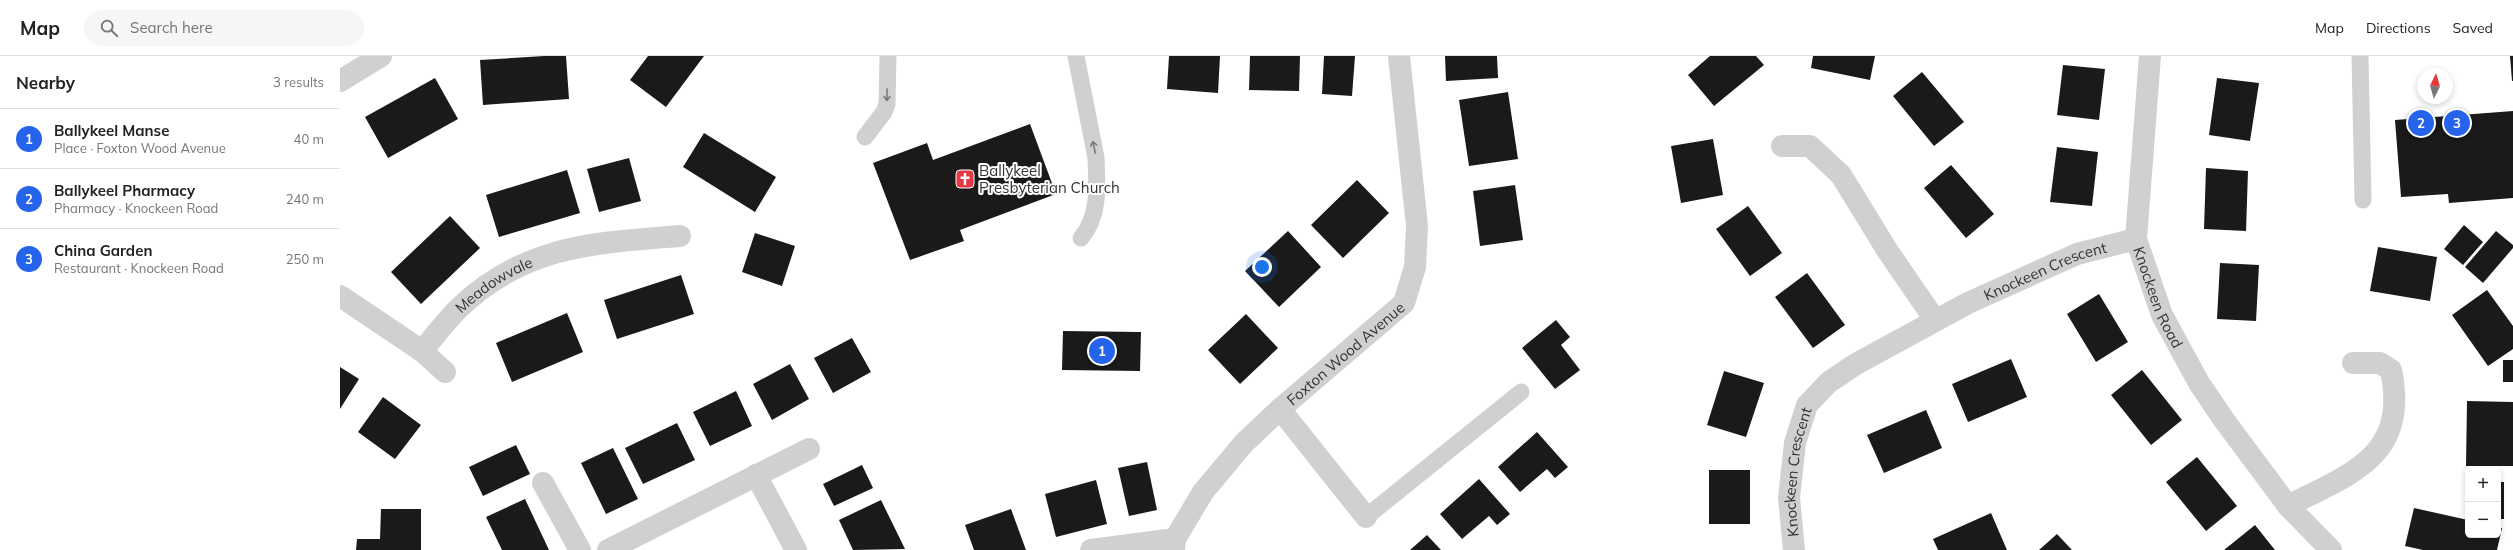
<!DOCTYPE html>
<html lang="en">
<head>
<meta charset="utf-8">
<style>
	body { margin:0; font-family:Mulish,sans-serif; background:#f6f6f6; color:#222 }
	.controls { position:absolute; right:12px; bottom:12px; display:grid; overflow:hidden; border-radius:6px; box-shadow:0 2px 6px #0003 }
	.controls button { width:36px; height:36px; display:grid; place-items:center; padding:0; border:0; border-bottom:1px solid #e0e0e0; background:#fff; color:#222; font:20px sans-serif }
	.compass { position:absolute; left:2077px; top:12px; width:36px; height:36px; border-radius:50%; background:#fff; box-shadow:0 2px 6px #0003; rotate:5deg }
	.you { position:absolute; left:922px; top:211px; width:14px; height:14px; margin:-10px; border:3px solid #fff; border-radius:50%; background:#1a73e8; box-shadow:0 0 0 6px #1a73e833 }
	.badge { display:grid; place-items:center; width:26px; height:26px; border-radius:50%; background:#2563eb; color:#fff; font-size:13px; font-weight:700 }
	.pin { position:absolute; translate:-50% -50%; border:2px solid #fff; box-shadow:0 1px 4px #0006 }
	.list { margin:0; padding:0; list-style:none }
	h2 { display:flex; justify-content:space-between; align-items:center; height:52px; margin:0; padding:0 16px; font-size:17px }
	h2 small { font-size:13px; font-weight:400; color:#767676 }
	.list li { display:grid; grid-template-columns:26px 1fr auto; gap:12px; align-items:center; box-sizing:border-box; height:60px; padding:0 16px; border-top:1px solid #e0e0e0 }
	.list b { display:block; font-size:15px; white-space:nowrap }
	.list p { margin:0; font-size:13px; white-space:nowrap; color:#767676 }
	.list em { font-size:13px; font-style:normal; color:#767676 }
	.icon { flex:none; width:22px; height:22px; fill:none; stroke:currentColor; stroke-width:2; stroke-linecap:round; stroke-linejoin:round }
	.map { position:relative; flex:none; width:2173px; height:494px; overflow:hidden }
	header { display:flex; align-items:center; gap:24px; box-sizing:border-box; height:56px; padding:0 20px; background:#fff; border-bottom:1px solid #e0e0e0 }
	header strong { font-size:19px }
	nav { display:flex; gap:22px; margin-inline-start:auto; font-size:14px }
	.search { width:280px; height:36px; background:#f6f6f6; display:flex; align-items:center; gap:10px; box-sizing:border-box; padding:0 14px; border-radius:22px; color:#767676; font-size:15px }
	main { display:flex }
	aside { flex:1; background:#fff }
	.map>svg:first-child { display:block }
	.building { fill:#1a1a1a }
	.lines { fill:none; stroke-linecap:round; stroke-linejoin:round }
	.service { stroke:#d0d0d0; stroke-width:17 }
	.minor { stroke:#d0d0d0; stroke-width:22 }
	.oneway { stroke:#7a7a7a }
	.labels { text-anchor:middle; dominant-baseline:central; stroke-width:4; stroke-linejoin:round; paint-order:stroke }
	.poi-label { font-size:15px; fill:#333; stroke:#fff; text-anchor:start }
	.street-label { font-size:15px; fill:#333; stroke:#fff }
</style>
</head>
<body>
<header>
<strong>Map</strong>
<div class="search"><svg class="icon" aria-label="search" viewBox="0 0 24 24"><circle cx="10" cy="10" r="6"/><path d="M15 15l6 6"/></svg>Search here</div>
<nav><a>Map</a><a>Directions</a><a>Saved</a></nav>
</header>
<main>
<aside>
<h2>Nearby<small>3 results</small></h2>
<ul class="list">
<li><span class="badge">1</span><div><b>Ballykeel Manse</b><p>Place · Foxton Wood Avenue</p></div><em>40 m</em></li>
<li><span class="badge">2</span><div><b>Ballykeel Pharmacy</b><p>Pharmacy · Knockeen Road</p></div><em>240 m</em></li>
<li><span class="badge">3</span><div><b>China Garden</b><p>Restaurant · Knockeen Road</p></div><em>250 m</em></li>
</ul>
</aside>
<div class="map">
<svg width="2173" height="494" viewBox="0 0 2173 494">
	<rect width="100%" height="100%" fill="#fff"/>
	<path class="building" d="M204,0h22l3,43 -86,6 -3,-45z
		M308,0h56l-38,51 -36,-27z
		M829,0h51l-2,37 -51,-4z
		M910,0h50l-1,35 -50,-1z
		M984,0h31l-3,40 -30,-2z
		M1105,0h52l1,22 -52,3z
		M1370,0h46l8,9 -50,41 -26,-31z
		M1473,0h62l-5,24 -59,-12z
		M2170,0h3v25h-1z
		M1723,9l42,4 -6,51 -42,-5z
		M1582,16l42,50 -30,24 -41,-50z
		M95,22l23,41 -70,39 -23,-41z
		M1877,22l42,5 -9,58 -41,-6z
		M1168,36l10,67 -49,7 -10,-66z
		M2173,55v87l-64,5 -1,-9 -47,3 -6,-77z
		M690,68l26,70 -96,36 4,11 -54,19 -37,-97 54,-20 6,17z
		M364,77l72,44 -21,35 -72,-45z
		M1373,83l10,56 -42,8 -10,-57z
		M1717,91l41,5 -6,54 -42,-4z
		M289,102l12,43 -42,11 -12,-43z
		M1611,109l43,49 -28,24 -42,-50z
		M1866,112l42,3 -2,60 -42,-2z
		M227,114l13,43 -81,24 -13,-42z
		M1017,124l32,33 -46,45 -32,-33z
		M1175,129l8,55 -43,6 -7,-55z
		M1408,150l34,47 -32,23 -34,-47z
		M110,160l30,32 -59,56 -30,-32z
		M2124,169l19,17 -20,23 -19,-16z
		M948,175l33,36 -42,40 -34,-36z
		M2156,175l17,14v3l-30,35 -18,-16z
		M415,177l40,13 -13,40 -40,-14z
		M2038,191l59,10 -7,44 -60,-10z
		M1880,207l39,2 -3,56 -39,-2z
		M1467,217l38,52 -32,23 -38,-51z
		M341,219l13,39 -77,25 -13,-39z
		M2147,234l26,36v23l-25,17 -36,-51z
		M1759,238l29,48 -32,20 -29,-48z
		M227,257l16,39 -71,30 -16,-39z
		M906,258l32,34 -38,36 -32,-34z
		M1216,264l14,17 -9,8 19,25 -25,19 -33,-41z
		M723,275l78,1 -1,39 -78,-1z
		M512,282l19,34 -38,21 -19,-35z
		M1671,303l16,38 -59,25 -16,-38z
		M2163,304h10v22h-10z
		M450,308l19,35 -37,21 -19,-36z
		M0,311l19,12 -19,30z
		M1802,314l40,50 -31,25 -40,-50z
		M1384,315l40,12 -18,54 -39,-12z
		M396,335l16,35 -42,20 -17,-34z
		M43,341l38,28 -26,34 -37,-27z
		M2127,345l46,1v64h-47z
		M1586,354l16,38 -58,25 -17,-38z
		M337,367l18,37 -52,24 -18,-36z
		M1197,376l31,35 -13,11 -8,-9 -27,23 -22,-25z
		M176,389l14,29 -47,22 -14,-29z
		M273,392l25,51 -32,15 -25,-51z
		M1857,401l40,49 -31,25 -40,-49z
		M807,406l10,48 -28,6 -11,-48z
		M522,409l11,23 -39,18 -11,-22z
		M1369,414h41v54h-41z
		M1139,423l31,35 -13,11 -8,-9 -27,23 -22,-25z
		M756,424l11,44 -51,13 -11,-43z
		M2158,426h6v37h-6z
		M185,443l24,51h-47l-16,-33z
		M541,444l24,49 -52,1 -14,-30z
		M2074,452l54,12v15h30v-8l4,1 -5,22h-74l-18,-4z
		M41,453h40v41h-65l1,-11h23z
		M671,453l15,41h-52l-9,-25z
		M1651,457l16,37h-69l-5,-11z
		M1915,469l20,25h-51z
		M1717,478l15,16h-33z
		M1087,479l14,15h-31z"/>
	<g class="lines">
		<path class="service" d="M736,0l20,102c1,27 4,58 -15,80
			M2020,0l3,144
			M525,81l19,-25 3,-8 1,-48
			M1026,461l155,-125"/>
		<g class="minor">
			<path id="s1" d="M1810,0l-14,183 26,76 37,68 25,37 64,86 43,44"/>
			<path d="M0,25l41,-25"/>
			<path d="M1442,90h28l31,29 46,75 48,70"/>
			<path d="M0,240l82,55 23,21"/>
			<path id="s2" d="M82,295c12,-14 23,-29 36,-42 66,-64 136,-66 222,-73"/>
			<path d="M940,353l86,108"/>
			<path d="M416,419l40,75"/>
			<path d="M203,427l37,67"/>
			<path d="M1948,450c64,-33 121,-50 103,-136l-11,-7h-27"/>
			<path d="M268,494l201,-101"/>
			<path d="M751,494l84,-11"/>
			<path id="s3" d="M834,494l1,-11 28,-47 41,-49 36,-34 124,-106 11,-36 2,-41 -18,-170"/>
			<path id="s4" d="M1454,494l-5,-52 6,-55 12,-38 22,-23 27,-18 112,-61 109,-49 59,-15"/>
		</g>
	</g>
	<defs><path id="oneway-shaft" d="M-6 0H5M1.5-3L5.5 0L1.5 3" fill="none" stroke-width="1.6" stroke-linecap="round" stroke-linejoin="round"/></defs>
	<g class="oneway">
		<use href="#oneway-shaft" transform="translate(547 39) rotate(91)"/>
		<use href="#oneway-shaft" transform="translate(754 91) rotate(-102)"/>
	</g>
	<defs>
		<symbol id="church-square" viewBox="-11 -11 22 22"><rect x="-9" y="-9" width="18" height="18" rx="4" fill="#e63946" stroke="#fff"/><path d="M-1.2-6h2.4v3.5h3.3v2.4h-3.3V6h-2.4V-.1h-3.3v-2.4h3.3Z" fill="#fff"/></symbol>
	</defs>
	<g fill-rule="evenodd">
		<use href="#church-square" x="614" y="112" width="22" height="22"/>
	</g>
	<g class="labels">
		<g class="poi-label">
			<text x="639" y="114">Ballykeel<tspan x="639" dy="17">Presbyterian Church</tspan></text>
		</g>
		<g class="street-label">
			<text stroke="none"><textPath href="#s4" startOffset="423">Knockeen Crescent</textPath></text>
			<text stroke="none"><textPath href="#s2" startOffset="99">Meadowvale</textPath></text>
			<text stroke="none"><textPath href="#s1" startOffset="246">Knockeen Road</textPath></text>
			<text stroke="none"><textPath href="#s3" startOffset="265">Foxton Wood Avenue</textPath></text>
			<text stroke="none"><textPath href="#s4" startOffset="79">Knockeen Crescent</textPath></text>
		</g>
	</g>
</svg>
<div class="controls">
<button>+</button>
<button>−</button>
</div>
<svg class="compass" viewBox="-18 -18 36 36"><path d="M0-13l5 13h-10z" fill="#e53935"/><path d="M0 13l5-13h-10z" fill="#767676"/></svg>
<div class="you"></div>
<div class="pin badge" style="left:762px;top:295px">1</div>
<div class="pin badge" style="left:2081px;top:67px">2</div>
<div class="pin badge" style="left:2117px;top:67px">3</div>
</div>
</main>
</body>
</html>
